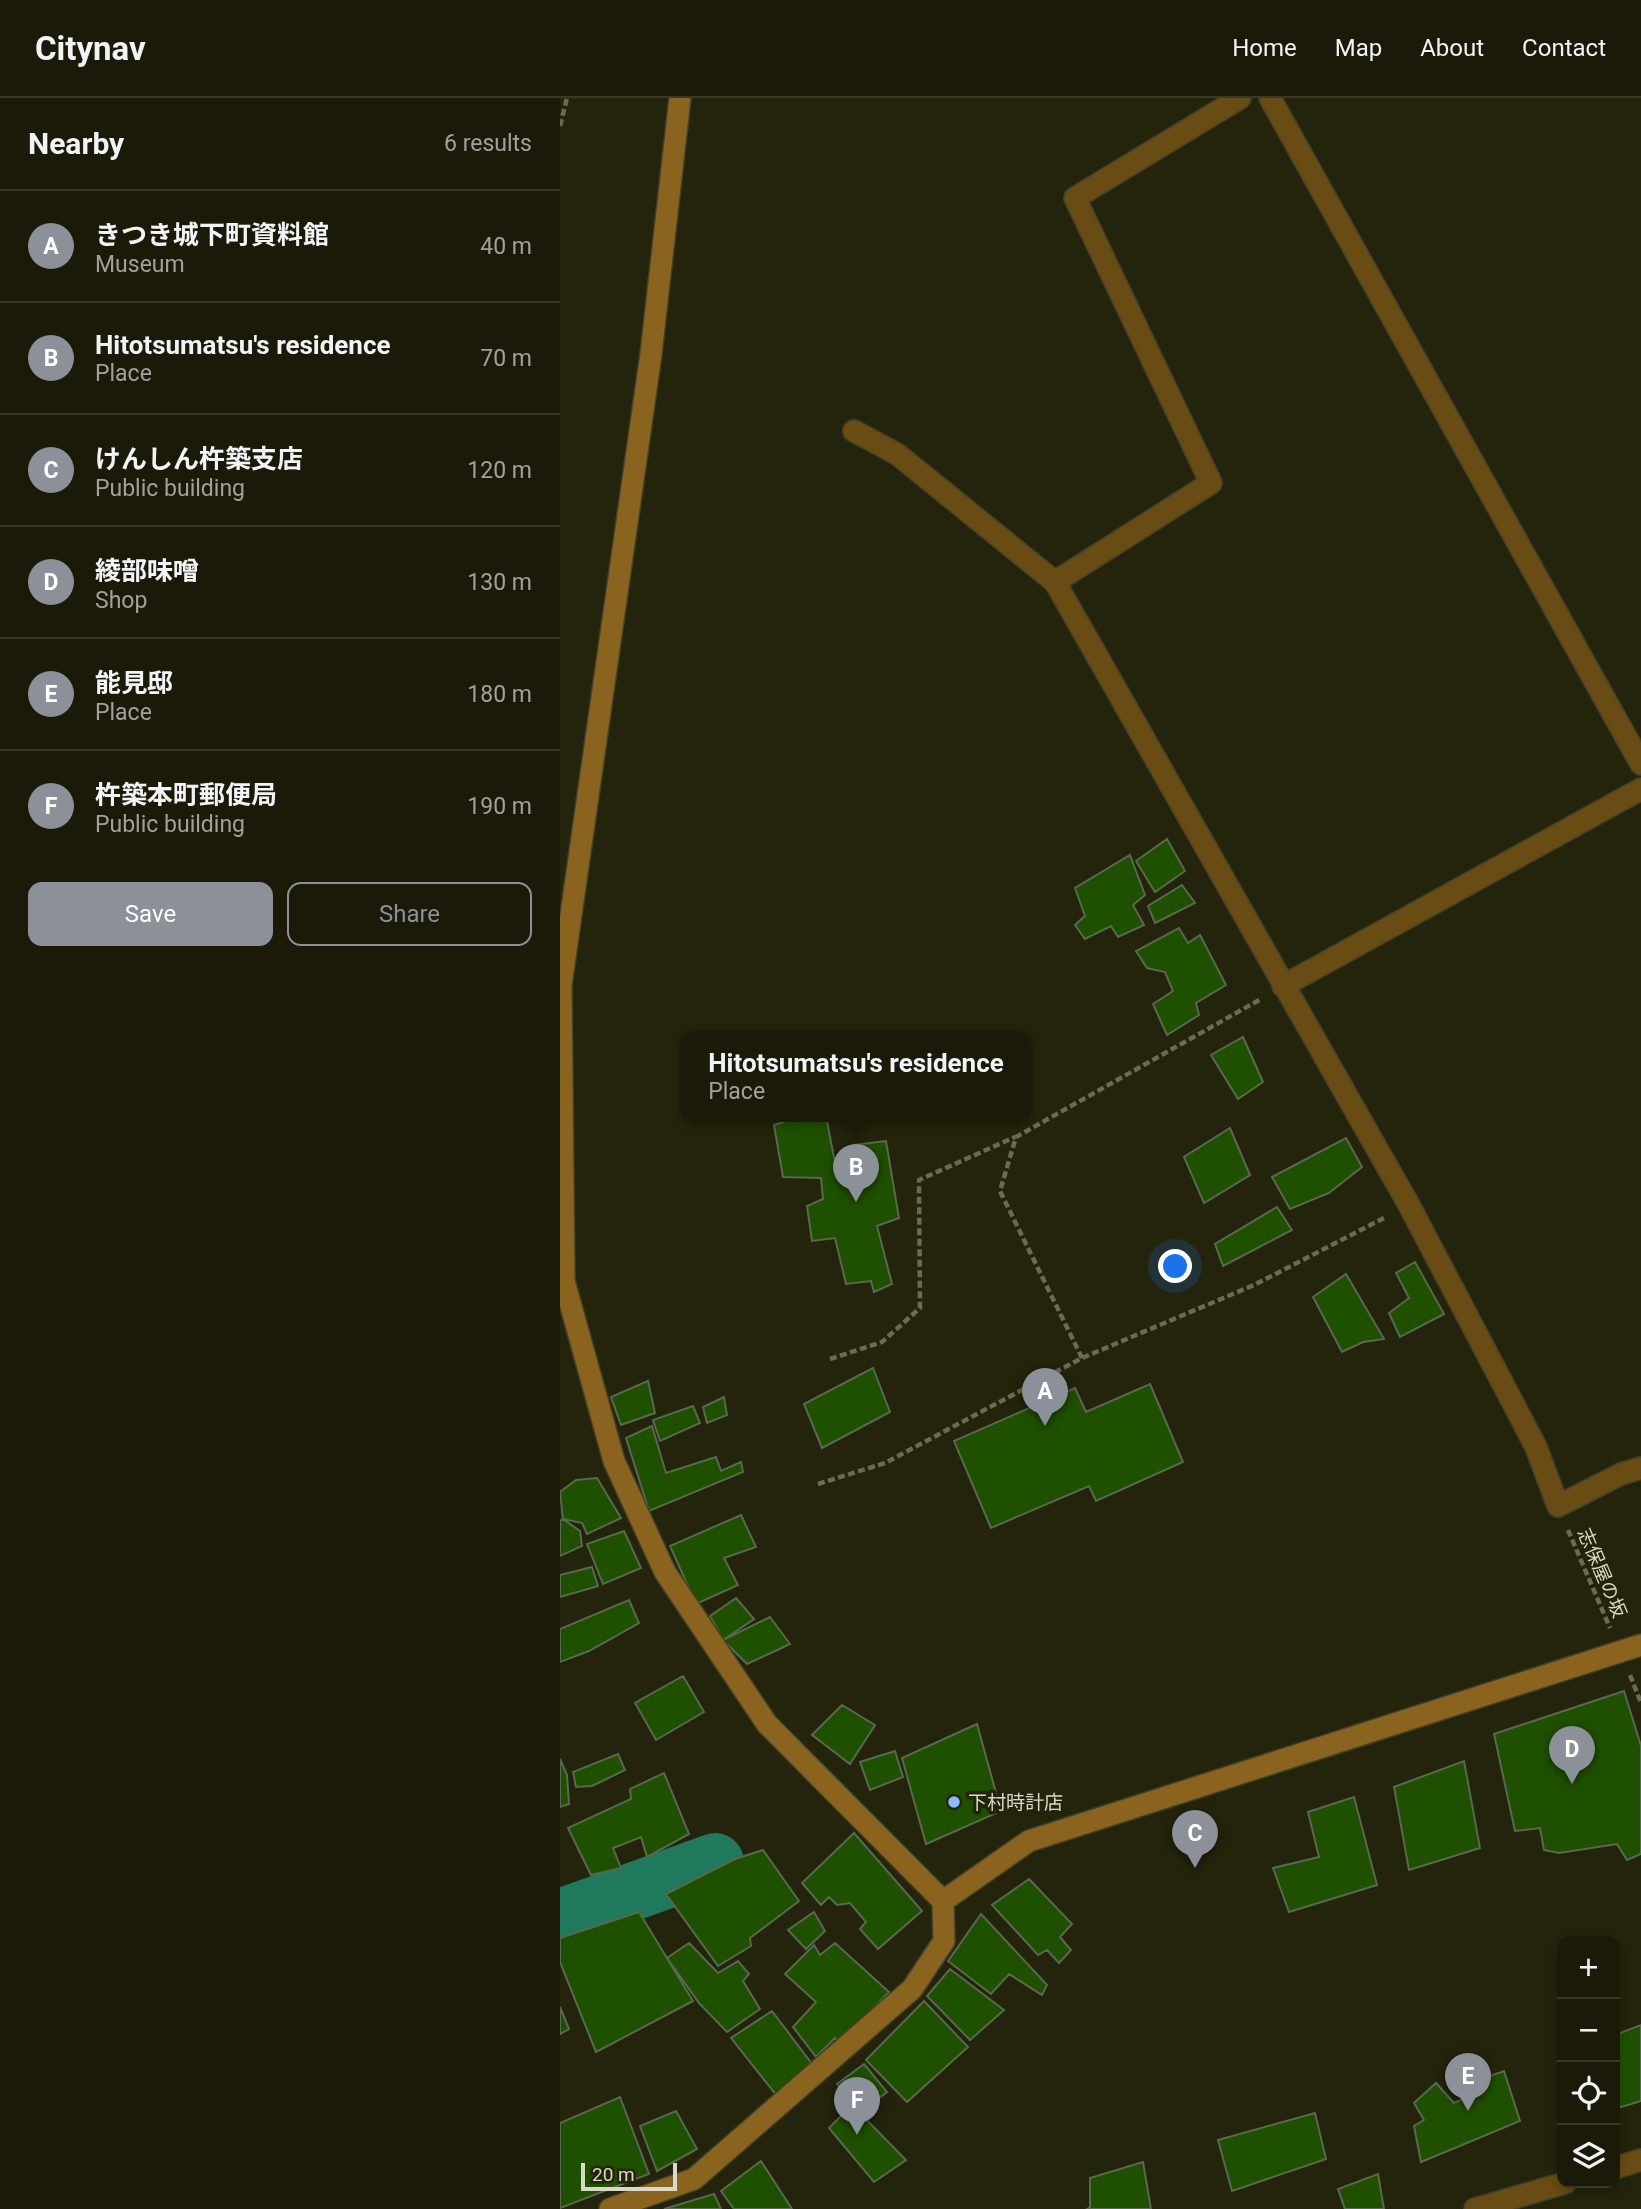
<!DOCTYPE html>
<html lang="en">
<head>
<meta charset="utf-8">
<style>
	body { margin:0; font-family:Roboto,"Noto Sans JP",sans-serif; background:#282716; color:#f1f3f6 }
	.controls { position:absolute; right:21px; bottom:21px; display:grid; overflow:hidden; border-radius:14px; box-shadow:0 4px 10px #0003 }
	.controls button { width:63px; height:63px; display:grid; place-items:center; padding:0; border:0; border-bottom:2px solid #393829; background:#1b1a08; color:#f1f3f6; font:35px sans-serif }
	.scale { position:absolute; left:21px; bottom:18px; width:96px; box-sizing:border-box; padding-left:7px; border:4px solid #d9d9ca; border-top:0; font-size:19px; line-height:24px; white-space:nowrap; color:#d9d9ca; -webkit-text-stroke:5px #24230b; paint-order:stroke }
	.you { position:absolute; left:616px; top:1169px; width:24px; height:24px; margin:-18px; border:5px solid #fff; border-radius:50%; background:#1a73e8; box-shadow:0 0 0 10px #1a73e833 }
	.badge { display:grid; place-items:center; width:46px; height:46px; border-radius:50%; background:#8c9099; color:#fff; font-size:23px; font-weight:700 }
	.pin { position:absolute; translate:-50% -58px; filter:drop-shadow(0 2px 4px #0008) }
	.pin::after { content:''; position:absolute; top:37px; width:24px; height:21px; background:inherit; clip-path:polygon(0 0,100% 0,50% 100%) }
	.popup { position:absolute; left:121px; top:933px; width:350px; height:91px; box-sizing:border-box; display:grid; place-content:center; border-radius:14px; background:#1b1a08; filter:drop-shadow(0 2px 5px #0005); font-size:23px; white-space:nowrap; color:#a0a19c }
	.popup b { font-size:26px; color:#f1f3f6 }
	.popup::after { content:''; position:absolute; left:50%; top:100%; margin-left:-14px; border:14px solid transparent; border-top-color:#1b1a08 }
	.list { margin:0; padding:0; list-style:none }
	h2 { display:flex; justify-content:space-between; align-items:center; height:91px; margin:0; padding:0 28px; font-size:30px }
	h2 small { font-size:23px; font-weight:400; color:#a0a19c }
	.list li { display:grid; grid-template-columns:46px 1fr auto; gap:21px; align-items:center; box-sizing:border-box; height:112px; padding:0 28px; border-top:2px solid #393829 }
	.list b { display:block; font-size:26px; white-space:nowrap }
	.list p { margin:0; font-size:23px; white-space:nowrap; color:#a0a19c }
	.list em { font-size:23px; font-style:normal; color:#a0a19c }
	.actions { display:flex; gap:14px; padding:21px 28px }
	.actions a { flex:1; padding:16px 0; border:2px solid #8c9099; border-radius:14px; text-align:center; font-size:24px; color:#8c9099 }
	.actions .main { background:#8c9099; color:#fff }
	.icon { flex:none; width:38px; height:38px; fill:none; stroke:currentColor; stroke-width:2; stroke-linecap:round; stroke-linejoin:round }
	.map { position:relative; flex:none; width:1081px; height:2111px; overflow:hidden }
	header { display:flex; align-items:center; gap:42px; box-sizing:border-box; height:98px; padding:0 35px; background:#1b1a08; border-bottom:2px solid #393829 }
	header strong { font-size:33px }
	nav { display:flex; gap:38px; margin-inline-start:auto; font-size:24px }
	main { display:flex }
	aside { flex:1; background:#1b1a08 }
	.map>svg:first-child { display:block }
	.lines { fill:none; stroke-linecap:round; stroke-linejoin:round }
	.river { stroke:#20795c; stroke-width:58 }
	.building { fill:#1f5000; stroke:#586851; stroke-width:2 }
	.street-casing { stroke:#41402a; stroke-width:24 }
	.secondary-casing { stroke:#41402a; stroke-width:24 }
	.path { stroke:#6a6a55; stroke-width:4.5; stroke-dasharray:7 3.5; stroke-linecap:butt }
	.street { stroke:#694b14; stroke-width:21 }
	.secondary { stroke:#8a641e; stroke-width:21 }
	.poi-dot { fill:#89bafc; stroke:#24230b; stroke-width:2.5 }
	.labels { text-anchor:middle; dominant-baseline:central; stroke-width:7; stroke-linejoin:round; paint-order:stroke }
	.street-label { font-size:19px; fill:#d9d9ca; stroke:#24230b }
	.poi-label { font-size:19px; fill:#d9d9ca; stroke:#24230b; text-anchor:start }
</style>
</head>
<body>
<header>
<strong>Citynav</strong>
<nav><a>Home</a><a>Map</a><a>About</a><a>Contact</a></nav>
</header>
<main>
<aside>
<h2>Nearby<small>6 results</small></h2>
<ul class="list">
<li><span class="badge">A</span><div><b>きつき城下町資料館</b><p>Museum</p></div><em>40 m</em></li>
<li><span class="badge">B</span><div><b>Hitotsumatsu's residence</b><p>Place</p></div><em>70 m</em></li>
<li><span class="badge">C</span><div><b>けんしん杵築支店</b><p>Public building</p></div><em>120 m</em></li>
<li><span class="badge">D</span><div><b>綾部味噌</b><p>Shop</p></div><em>130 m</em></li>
<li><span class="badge">E</span><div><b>能見邸</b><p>Place</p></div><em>180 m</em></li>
<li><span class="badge">F</span><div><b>杵築本町郵便局</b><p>Public building</p></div><em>190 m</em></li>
</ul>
<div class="actions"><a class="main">Save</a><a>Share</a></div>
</aside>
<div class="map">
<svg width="1081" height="2111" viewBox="0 0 1081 2111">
	<rect width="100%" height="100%" fill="#24230b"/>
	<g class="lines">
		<path class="river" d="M0,1820l155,-56"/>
	</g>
	<path class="building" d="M607,741l18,32 -30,21 -19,-31z
		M570,757l15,40 -12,10 11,20 -26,12 -7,-11 -26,13 -10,-14 10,-9 -10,-28z
		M622,787l13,18 -40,20 -7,-17z
		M619,830l9,15 12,-8 26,50 -30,18 3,12 -32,20 -14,-31 20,-13 -8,-19 -18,-4 -11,-17z
		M683,939l20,45 -25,17 -27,-44z
		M242,1018h24l9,47h19v-18l32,-4 13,77 -22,8 15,58 -18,8 -3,-11 -25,3 -11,-46 -23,3 -5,-35 16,-7 -2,-21 -38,-1 -9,-52z
		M670,1030l20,47 -46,28 -20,-46z
		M786,1040l16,29 -33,26 -39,16 -18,-32z
		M717,1109l15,23 -69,36 -8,-22z
		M855,1164l29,52 -44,23 -11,-24 20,-15 -13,-25z
		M786,1176l38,65 -21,3 -21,10 -29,-55z
		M313,1270l17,44 -68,36 -18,-44z
		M88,1283l7,32 -34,12 -10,-28z
		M590,1286l33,78 -87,39 -7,-15 -98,42 -37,-87 121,-53 11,24z
		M164,1299l3,18 -20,8 -4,-16z
		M133,1308l7,17 -40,18 -7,-21z
		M92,1328l14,47 50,-16 5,14 20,-9 2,10 -94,39 -23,-73z
		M37,1380l24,40 -34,16 -5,-11 -19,-4 -3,-27 16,-12z
		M181,1417l15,32 -32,11 14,27 -42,19 -26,-58z
		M3,1421l17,12 2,15 -22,10v-35z
		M64,1433l17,37 -38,16 -16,-40z
		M32,1469l6,19 -38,11v-22z
		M176,1500l18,21 -31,21 -13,-24z
		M69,1502l10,23 -50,28 -29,11v-33z
		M210,1519l20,27 -43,20 -24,-24z
		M123,1578l21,36 -48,28 -21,-37z
		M1064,1593l17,55v108l-14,6 -10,-16 -58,9 -15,-3 -4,-22 -25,3 -21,-97z
		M282,1607l33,20 -25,39 -38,-29z
		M417,1626l24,87 -75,33 -24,-86z
		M335,1653l8,26 -33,13 -10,-28z
		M58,1656l7,16 -33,16 -16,1 -3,-15z
		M0,1661l7,16 2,29 -9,3z
		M904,1663l16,87 -71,22 -15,-83z
		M104,1675l25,61 -42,23 -6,-20 -28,11 8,20 -30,7 -23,-47 63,-29 -1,-10z
		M794,1699l23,88 -88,27 -16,-44 46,-11 -11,-45z
		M294,1735l68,78 -44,38 -18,-20 6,-7 -16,-19 -13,2 -8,-8 -8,8 -19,-22z
		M203,1752l36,51 -49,37 1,8 -33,20 -52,-72 69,-35z
		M469,1781l43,45 -12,13 11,13 -12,13 -12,-13 -9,5 -46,-50z
		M79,1814l54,89 -97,51 -36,-90v-24z
		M254,1814l11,19 -19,18 -18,-19z
		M421,1816l66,71 -5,10 -33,-21 -18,20 -43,-33z
		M129,1845l29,30 20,-12 11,13 -6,7 17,28 -33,23 -28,-29 -32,-45z
		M275,1845l54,49 -50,53 -4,-7 -19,19 -23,-30 23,-25 -31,-28 29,-29 6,10z
		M390,1871l54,41 -34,30 -43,-44z
		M364,1903l44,46 -61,55 -41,-42z
		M0,1909l9,22 -9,5z
		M212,1913l40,53 -35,32 -46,-58z
		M1081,1927v76l-26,8v-74z
		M304,1966l23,28 -26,20 -24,-28z
		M944,1973l16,50 -99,41 -7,-36 10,-6 -10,-17 22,-20 18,20 26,-12 1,-12z
		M60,1999l29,77 -89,34v-85z
		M292,2007l54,55 -32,22 -45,-54z
		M116,2013l21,38 -40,22 -17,-45z
		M755,2015l11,46 -94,32 -14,-51z
		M201,2063l31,48h-58l-13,-18z
		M583,2064l8,47h-64l3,-2v-29z
		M818,2076l6,35h-39l-7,-20z
		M154,2096l7,15h-57z"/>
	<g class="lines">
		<defs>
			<path id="street" d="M710,0l371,666
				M294,333l43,23 158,128 354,623 127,242 22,59 63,-32 20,-6
				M495,484l156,-99 -136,-285 165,-100
				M723,888l358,-197
				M1055,2070l26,-8
				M915,2111l90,-26"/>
			<path id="secondary" d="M383,1803l86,-60 612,-196
				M50,2111l84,-30 218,-190 32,-48 -1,-40 -176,-177 -102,-152 -51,-111 -50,-180 -3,-296 90,-631 29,-256"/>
		</defs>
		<use href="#street" class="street-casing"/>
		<use href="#secondary" class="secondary-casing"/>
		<path class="path" d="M0,28l7,-28
			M522,1260l-82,-167 16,-54 245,-138
			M270,1261l52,-17 38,-34 -1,-128 96,-43
			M258,1386l67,-21 197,-105 172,-73 132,-68
			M1008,1432l42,98
			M1070,1577l11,28"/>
		<use href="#street" class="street"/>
		<use href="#secondary" class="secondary"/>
	</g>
	<circle class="poi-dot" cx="394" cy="1704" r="7"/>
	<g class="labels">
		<g class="street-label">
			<text transform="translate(1042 1475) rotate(67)">志保屋の坂</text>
		</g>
		<g class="poi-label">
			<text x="408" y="1704">下村時計店</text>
		</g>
	</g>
</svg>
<div class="controls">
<button>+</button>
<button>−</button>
<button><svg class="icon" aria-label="locate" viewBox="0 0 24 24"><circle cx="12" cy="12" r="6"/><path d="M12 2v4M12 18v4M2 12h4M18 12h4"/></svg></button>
<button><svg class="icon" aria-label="layers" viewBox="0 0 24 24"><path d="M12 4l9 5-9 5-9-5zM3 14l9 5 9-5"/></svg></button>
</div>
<div class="scale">20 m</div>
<div class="you"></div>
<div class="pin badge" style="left:485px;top:1328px">A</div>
<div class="pin badge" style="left:296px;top:1104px">B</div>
<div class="popup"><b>Hitotsumatsu's residence</b>Place</div>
<div class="pin badge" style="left:635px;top:1770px">C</div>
<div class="pin badge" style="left:1012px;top:1686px">D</div>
<div class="pin badge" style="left:908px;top:2013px">E</div>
<div class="pin badge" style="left:297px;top:2037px">F</div>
</div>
</main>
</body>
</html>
